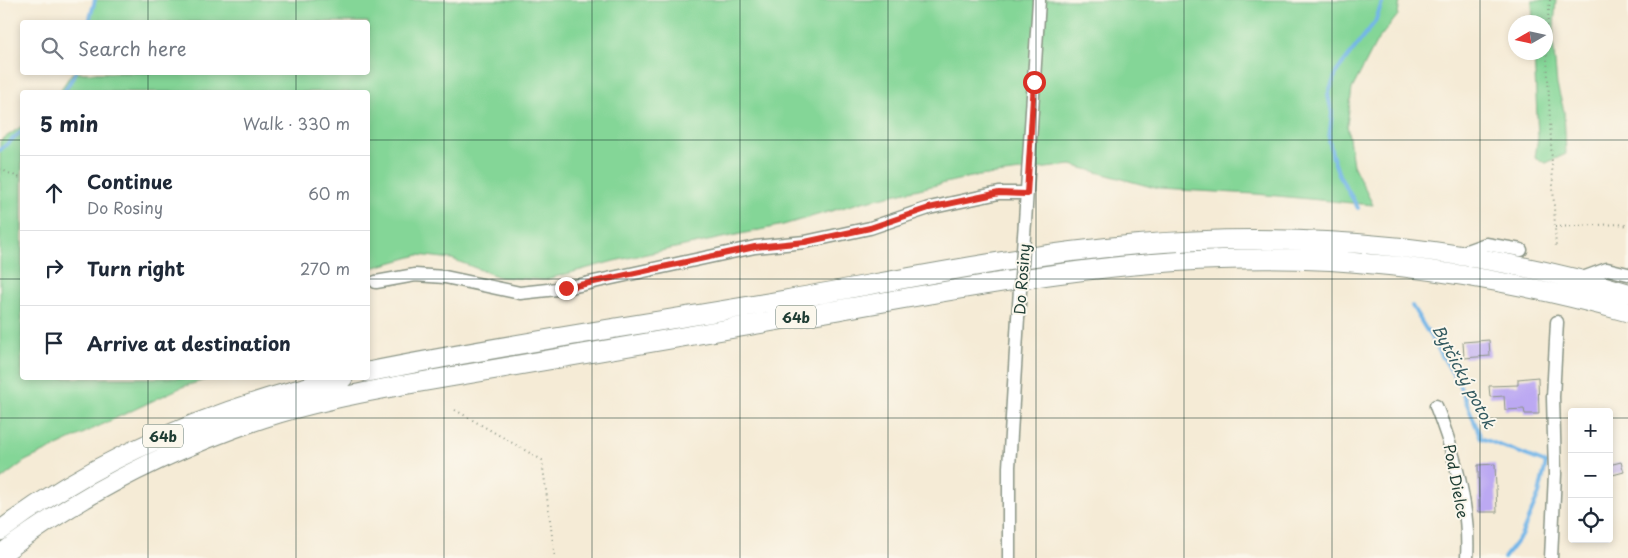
<!DOCTYPE html>
<html lang="en">
<head>
<meta charset="utf-8">
<style>
	body { margin:0; font-family:"Playpen Sans",sans-serif; background:#f2f2f3; color:#1f2937 }
	.controls { position:absolute; right:15px; bottom:15px; display:grid; overflow:hidden; border-radius:5px; box-shadow:0 2px 8px #0003 }
	.controls button { width:45px; height:45px; display:grid; place-items:center; padding:0; border:0; border-bottom:1px solid #e0e1e3; background:#fff; color:#1f2937; font:25px sans-serif }
	.compass { position:absolute; left:1508px; top:15px; width:45px; height:45px; border-radius:50%; background:#fff; box-shadow:0 2px 8px #0003; rotate:261deg }
	.stop { position:absolute; width:15px; height:15px; margin:-11px; border:4px solid #d93025; border-radius:50%; background:#fff }
	.stop.end { background:#d93025; border-color:#fff; box-shadow:0 1px 5px #0008 }
	.list { margin:0; padding:0; list-style:none }
	h2 { display:flex; justify-content:space-between; align-items:center; height:65px; margin:0; padding:0 20px; font-size:21px }
	h2 small { font-size:16px; font-weight:400; color:#747a83 }
	.list li { display:grid; grid-template-columns:32px 1fr auto; gap:15px; align-items:center; box-sizing:border-box; height:75px; padding:0 20px; border-top:1px solid #e0e1e3 }
	.list b { display:block; font-size:19px; white-space:nowrap }
	.list p { margin:0; font-size:16px; white-space:nowrap; color:#747a83 }
	.list em { font-size:16px; font-style:normal; color:#747a83 }
	.icon { flex:none; width:28px; height:28px; fill:none; stroke:currentColor; stroke-width:2; stroke-linecap:round; stroke-linejoin:round }
	.map { position:relative; flex:none; width:1628px; height:558px; overflow:hidden }
	.search { position:absolute; background:#fff; box-shadow:0 2px 8px #0003; left:20px; top:20px; width:350px; height:55px; display:flex; align-items:center; gap:12px; box-sizing:border-box; padding:0 18px; border-radius:5px; color:#747a83; font-size:19px }
	.panel { position:absolute; background:#fff; box-shadow:0 2px 8px #0003; left:20px; top:90px; width:350px; height:290px; border-radius:5px }
	.map>svg:first-child { display:block }
	.green { fill:#84d697; stroke:#528a66 }
	.lines { fill:none; stroke-linecap:round; stroke-linejoin:round }
	.stream { stroke:#73b6e8; stroke-width:4 }
	.building { fill:#bca9f2 }
	.minor-casing { stroke:#8a9485; stroke-width:15 }
	.highway-casing { stroke:#8a9485; stroke-width:21 }
	.path { stroke:#8a9485; stroke-width:2; stroke-dasharray:1 4; stroke-linecap:butt }
	.minor { stroke:#fff; stroke-width:12 }
	.highway { stroke:#fff; stroke-width:19 }
	.minor-bridge-casing { stroke:#8a9485; stroke-width:15; stroke-linecap:butt }
	.minor-bridge { stroke:#fff; stroke-width:12 }
	.route { stroke:#d93025; stroke-width:6 }
	.grid { fill:none; stroke:#1f3d34; stroke-width:1; stroke-opacity:0.55 }
	.labels { text-anchor:middle; dominant-baseline:central; stroke-width:4; stroke-linejoin:round; paint-order:stroke }
	.shield { fill:#fbf7ec; stroke:#61756b; stroke-width:1 }
	.shield-label { font-size:14px; font-weight:bold; fill:#1f3d34 }
	.street-label { font-size:15px; fill:#1f3d34; stroke:#fbf7ec }
	.water-label { font-size:16px; font-style:italic; fill:#345b61; stroke:#fbf7ec }
</style>
</head>
<body>
<div class="map">
<svg width="1628" height="558" viewBox="0 0 1628 558">
	<rect width="100%" height="100%" fill="#fbf7ec"/>
	<filter id="ink" filterUnits="userSpaceOnUse"><feTurbulence type="fractalNoise" baseFrequency=".02" numOctaves="2"/><feDisplacementMap in="SourceGraphic" scale="10" xChannelSelector="R" yChannelSelector="G"/><feConvolveMatrix kernelMatrix="1 2 1 2 8 2 1 2 1" color-interpolation-filters="sRGB"/></filter>
	<filter id="wash" filterUnits="userSpaceOnUse"><feTurbulence type="fractalNoise" baseFrequency=".0096" numOctaves="4" result="noise"/><feDisplacementMap in="SourceGraphic" scale="20" xChannelSelector="R" yChannelSelector="G"/><feGaussianBlur stdDeviation="1.12" result="paint"/><feColorMatrix in="noise" values="0 0 0 0 0 0 0 0 0 0 0 0 0 0 0 0 0 1.4 0 .05"/><feComposite in="paint" operator="in"/></filter>
	<g filter="url(#wash)">
		<rect width="100%" height="100%" fill="#f5ebd6"/>
		<path class="green" d="M95,0h1305l-2,15 -21,26 -25,48 -5,35 6,41 20,40 -117,-11 -97,-5 -88,-24 -100,12 -109,25 -79,23 -169,36 -70,19 -45,-3 -47,-18 -34,-4 -50,14v-177h-309l13,-19 296,-1v-50h-280z
			M1532,0h24l-3,41 4,44 7,26 2,43 -20,9 -11,-5 3,-21 -4,-84 12,-1v-30h-13z
			M22,126v252h189l-29,9 -157,74 -25,19v-339z"/>
		<g class="lines">
			<path class="stream" d="M89,22l6,-22
				M64,92l12,-20
				M0,150l22,-19
				M1358,208l-19,-33 -7,-20 -3,-16 3,-26 -4,-18 9,-24 38,-49 8,-22
				M1412,306l47,78 22,54 65,25 -7,31 -18,42 -17,22"/>
		</g>
		<g id="blocks">
			<path class="building" d="M1489,340l1,16 -26,2 -1,-16z
				M1538,377l1,37h-14l-1,-5 -19,1 -1,-14 -14,1 -1,-11 29,-1v-6z
				M1621,462l3,10 -15,4v-11z
				M1495,464l2,48h-18l-1,-47z"/>
		</g>
	</g>
	<g filter="url(#ink)">
		<use href="#blocks" fill-opacity="0" stroke="#8a9485" stroke-width="1"/>
		<g class="lines">
			<defs>
				<path id="minor" d="M1025,222l14,-222
					M1458,254l28,-10 35,6
					M1580,279l27,-10 21,5
					M376,282l39,-7 30,2 75,16 46,-5 189,-41 50,-5 65,-14 59,-20 70,-15h28
					M1436,406c18,46 34,102 31,152
					M1009,558v-91l9,-149
					M1551,558l4,-84 -2,-77 4,-75"/>
				<path id="highway" d="M368,372c138,-28 278,-48 417,-72 115,-20 231,-45 348,-55 167,-15 334,1 495,48
					M0,531c102,-77 220,-124 343,-153
					M0,555c79,-60 168,-105 263,-137 45,-15 93,-24 140,-33 140,-24 279,-48 418,-72 139,-24 278,-52 420,-54 131,-3 261,18 387,53"/>
			</defs>
			<use href="#minor" class="minor-casing"/>
			<use href="#highway" class="highway-casing"/>
			<path class="path" d="M1550,0l-4,35 10,214
				M0,169l22,10
				M1555,227l64,-3 9,2
				M455,410l87,50 13,98"/>
			<use href="#minor" class="minor"/>
			<use href="#highway" class="highway"/>
			<defs>
				<path id="minor-bridge" d="M1018,318l7,-96"/>
			</defs>
			<use href="#minor-bridge" class="minor-bridge-casing"/>
			<use href="#minor-bridge" class="minor-bridge"/>
		</g>
	</g>
	<g class="lines" filter="url(#ink)">
		<path class="route" d="M566,288l189,-41 50,-5 65,-14 59,-20 70,-15 28,1 7,-112"/>
	</g>
	<path class="grid" d="M148,0v22M296,0v22M444,0v558M592,0v558M740,0v558M888,0v558M1036,0v558M1184,0v558M1332,0v558M1480,0v558M148,72v20M296,72v20M0,140h22M368,140h1260M0,279h22M368,279h1260M148,378v180M296,378v180M0,418h1572M1609,418h19"/>
	<g class="labels">
		<g class="shield">
			<rect x="776" y="305.5" width="40" height="23" rx="4"/>
			<rect x="143" y="424.5" width="40" height="23" rx="4"/>
		</g>
		<g class="shield-label">
			<text x="796" y="317">64b</text>
			<text x="163" y="436">64b</text>
		</g>
		<g class="street-label">
			<text transform="translate(1021 279) rotate(-86)">Do Rosiny</text>
			<text transform="translate(1457 481) rotate(79)">Pod Dielce</text>
		</g>
		<g class="water-label">
			<text transform="translate(1465 376) rotate(62)">Bytčický potok</text>
		</g>
	</g>
</svg>
<div class="controls">
<button>+</button>
<button>−</button>
<button><svg class="icon" aria-label="locate" viewBox="0 0 24 24"><circle cx="12" cy="12" r="6"/><path d="M12 2v4M12 18v4M2 12h4M18 12h4"/></svg></button>
</div>
<svg class="compass" viewBox="-18 -18 36 36"><path d="M0-13l5 13h-10z" fill="#e53935"/><path d="M0 13l5-13h-10z" fill="#747a83"/></svg>
<div class="stop" style="left:1034px;top:82px"></div>
<div class="stop end" style="left:566px;top:288px"></div>
<div class="search"><svg class="icon" aria-label="search" viewBox="0 0 24 24"><circle cx="10" cy="10" r="6"/><path d="M15 15l6 6"/></svg>Search here</div>
<section class="panel">
<h2>5 min<small>Walk · 330 m</small></h2>
<ul class="list">
<li><svg class="icon" aria-label="ahead" viewBox="0 0 24 24"><path d="M12 20V5M6 11l6-6 6 6"/></svg><div><b>Continue</b><p>Do Rosiny</p></div><em>60 m</em></li>
<li><svg class="icon" aria-label="right" viewBox="0 0 24 24"><path d="M7 20v-9h11M14 6l5 5-5 5"/></svg><div><b>Turn right</b></div><em>270 m</em></li>
<li><svg class="icon" aria-label="arrive" viewBox="0 0 24 24"><path d="M6 21V4h12l-3 4 3 4H6"/></svg><div><b>Arrive at destination</b></div></li>
</ul>
</section>
</div>
</body>
</html>
